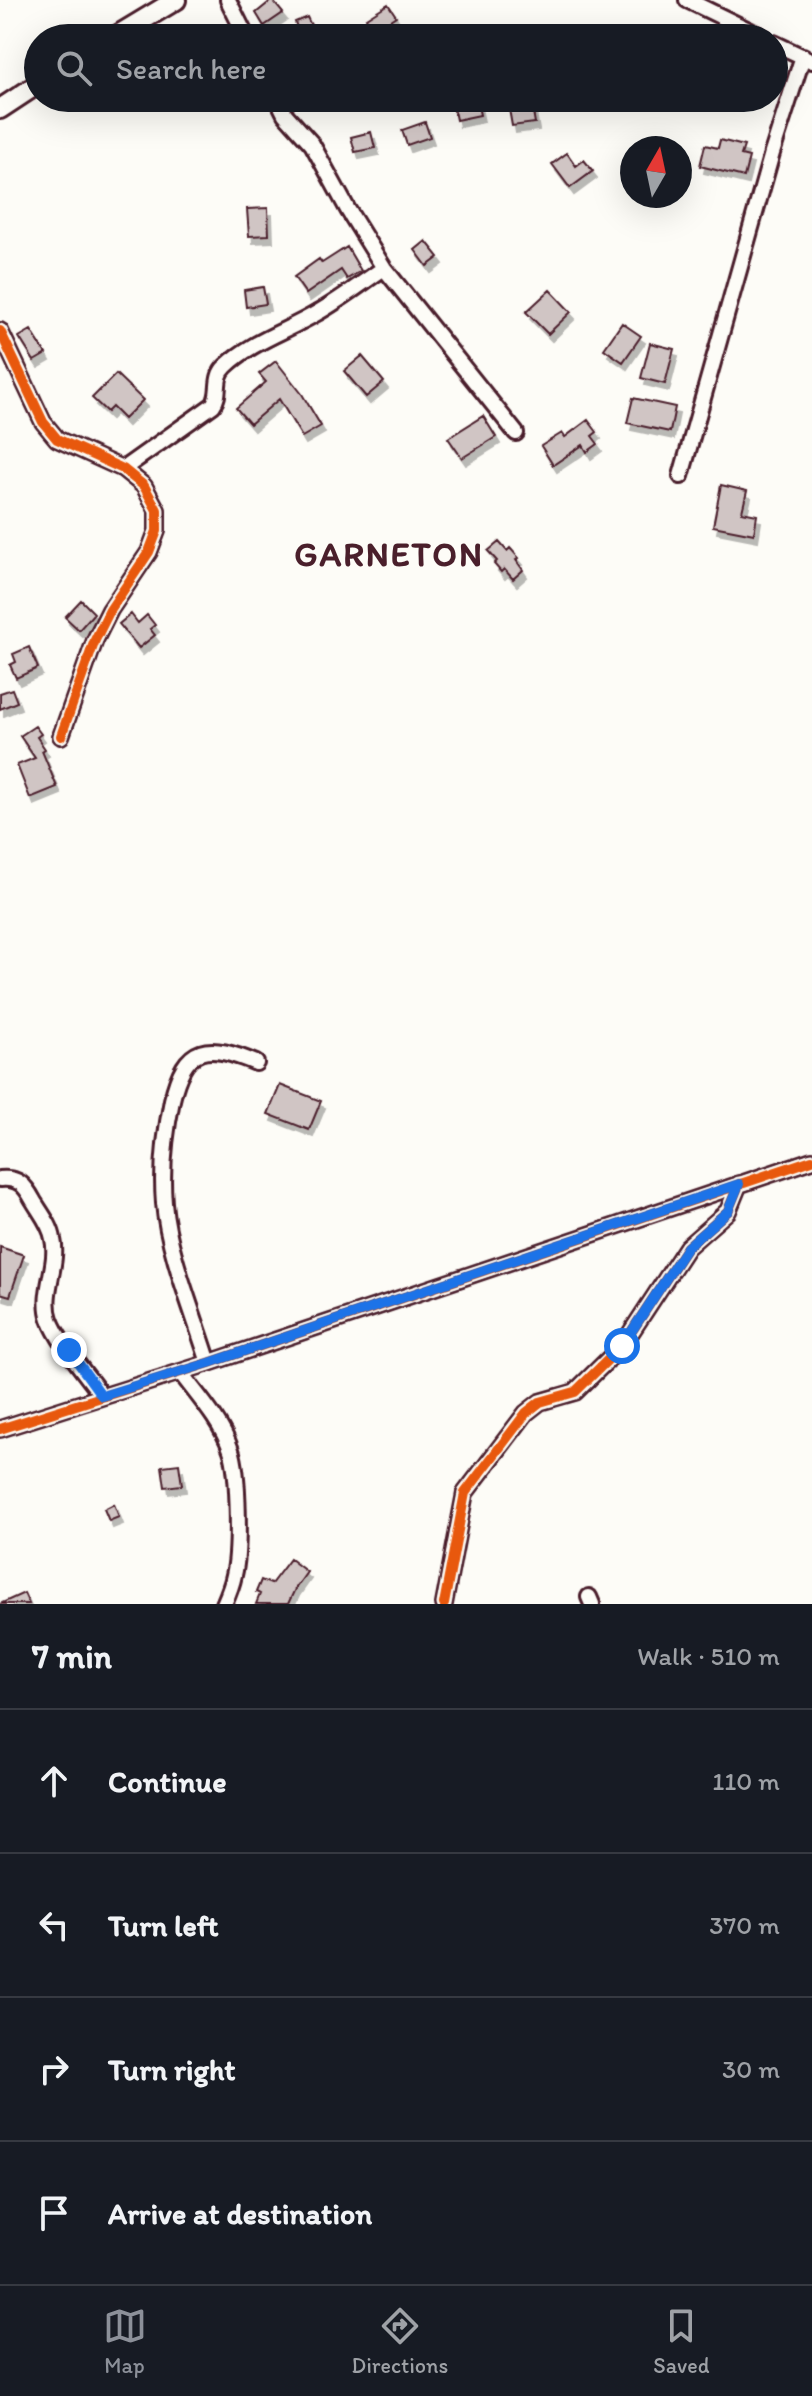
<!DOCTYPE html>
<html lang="en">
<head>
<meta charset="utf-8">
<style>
	body { margin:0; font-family:Itim,sans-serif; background:#20242c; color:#f1f3f6 }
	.compass { position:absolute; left:620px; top:136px; width:72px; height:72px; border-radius:50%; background:#171b24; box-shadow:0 8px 32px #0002; rotate:9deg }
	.stop { position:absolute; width:24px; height:24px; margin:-18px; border:6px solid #1a73e8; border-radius:50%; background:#fff }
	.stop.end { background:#1a73e8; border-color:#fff; box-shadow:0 2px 8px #0008 }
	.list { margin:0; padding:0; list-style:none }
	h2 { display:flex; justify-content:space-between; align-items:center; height:104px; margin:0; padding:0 32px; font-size:34px }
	h2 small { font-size:26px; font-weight:400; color:#9ea1a6 }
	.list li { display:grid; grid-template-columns:52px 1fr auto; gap:24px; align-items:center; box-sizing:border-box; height:144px; padding:0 32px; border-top:2px solid #363941 }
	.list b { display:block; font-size:30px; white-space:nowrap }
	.list em { font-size:26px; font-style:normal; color:#9ea1a6 }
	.icon { flex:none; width:44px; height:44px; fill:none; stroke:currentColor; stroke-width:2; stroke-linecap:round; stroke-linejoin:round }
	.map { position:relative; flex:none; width:812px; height:1604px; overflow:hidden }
	.search { position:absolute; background:#171b24; box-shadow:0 8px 32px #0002; left:24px; right:24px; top:24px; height:88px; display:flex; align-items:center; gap:20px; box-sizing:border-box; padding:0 28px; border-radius:44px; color:#9ea1a6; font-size:30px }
	.sheet { height:680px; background:#171b24 }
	nav { display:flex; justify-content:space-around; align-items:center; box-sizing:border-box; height:112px; border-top:2px solid #363941; background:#171b24; font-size:22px; color:#9ea1a6 }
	nav a { display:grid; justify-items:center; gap:4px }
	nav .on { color:#8c9099 }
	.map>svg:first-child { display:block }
	.building { fill:#d0c5c4; stroke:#4a1f2b; stroke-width:2; filter:url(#shadow) }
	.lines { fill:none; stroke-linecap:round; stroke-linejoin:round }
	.minor-casing { stroke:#4a1f2b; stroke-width:20 }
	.tertiary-casing { stroke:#4a1f2b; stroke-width:24 }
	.minor { stroke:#fdfcf7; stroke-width:14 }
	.tertiary { stroke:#fdfcf7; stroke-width:18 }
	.cycleway-casing { stroke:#fdfcf7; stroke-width:15 }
	.cycleway { stroke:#e8590c; stroke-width:10 }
	.route { stroke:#1a73e8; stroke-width:10 }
	.labels { text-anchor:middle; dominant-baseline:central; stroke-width:6; stroke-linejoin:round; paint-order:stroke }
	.district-label { font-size:34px; font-weight:bold; letter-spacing:2px; fill:#4a1f2b; stroke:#fdfcf7 }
</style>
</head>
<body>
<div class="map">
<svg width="812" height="1604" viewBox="0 0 812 1604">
	<defs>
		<filter id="shadow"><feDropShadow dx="4" dy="7" stdDeviation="0" flood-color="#0004"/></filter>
	</defs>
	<rect width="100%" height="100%" fill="#fdfcf7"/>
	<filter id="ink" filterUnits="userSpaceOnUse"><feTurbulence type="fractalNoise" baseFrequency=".0125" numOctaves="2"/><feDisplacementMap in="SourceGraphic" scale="16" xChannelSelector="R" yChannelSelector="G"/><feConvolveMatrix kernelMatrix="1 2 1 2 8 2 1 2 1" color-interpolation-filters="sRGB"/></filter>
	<g filter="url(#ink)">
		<path class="building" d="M272,0l11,13 -19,13 -8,-13z
			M388,4l8,12 -6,4 12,18h-24l-12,-20z
			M307,17l7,15 -13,6 -6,-16z
			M477,101l3,14 -24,5 -3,-14z
			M532,106l3,17 -23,3 -3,-17z
			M425,122l5,15 -23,8 -5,-15z
			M371,132l4,16 -20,4 -4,-15z
			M720,140l24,6 -3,9 8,2 -5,20 -44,-11 5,-21 13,3z
			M567,153l9,13 8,-6 9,11 -23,17 -18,-24z
			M268,208l1,27 -20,1 -2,-27z
			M426,241l13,16 -12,9 -12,-16z
			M347,247l14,24 -14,8 -6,-9 -35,24 -12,-17 25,-18 3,4z
			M263,287l3,17 -20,3 -2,-17z
			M550,290l21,22 -23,22 -22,-22z
			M622,323l19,13 -18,26 -19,-13z
			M31,330l15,24 -12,7 -15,-24z
			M650,343l24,6 -9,35 -24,-6z
			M362,356l22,26 -18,15 -22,-26z
			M276,361l26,33 19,32 -19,11 -23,-38 -29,25 -14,-16 30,-26 -7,-8z
			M116,374l27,26 -19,19 -12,-12 -5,5 -15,-14z
			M633,398l42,9 -5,25 -43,-9z
			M483,416l13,21 -34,21 -14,-20z
			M588,420l9,12 -5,4 6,8 -11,8 -4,-7 -30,20 -12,-19 21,-13 3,4z
			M721,485l26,6 -5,21 15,3 -3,19 -41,-8z
			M499,542l8,9 3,-3 9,10 -3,2 7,10 -10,9 -9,-10 -3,3 -7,-8 3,-3 -9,-10z
			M81,600l13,13 -15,17 -14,-13z
			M131,614l7,9 9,-8 8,10 -5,4 5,6 -16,13 -20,-24z
			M29,647l9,21 -22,10 -6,-13 6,-3 -3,-8z
			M12,689l5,13 -17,7v-16z
			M35,726l6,8 -4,3 8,12 -3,2 15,36 -27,11 -13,-33 18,-7 -15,-22z
			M280,1085l41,16 -12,29 -41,-16z
			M0,1247l24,8 -14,41 -10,-3z
			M179,1464l3,21 -17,2 -3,-21z
			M114,1504l5,13 -10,4 -5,-12z
			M290,1559l17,13 -12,17 -7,15h-32l4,-10 -4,-2 5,-12 10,4z
			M24,1593l5,11h-29z"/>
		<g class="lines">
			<defs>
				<path id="minor" d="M228,0l19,38
					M687,0l78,38
					M774,43l38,18
					M277,98l8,16 27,30 36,66 36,58 132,165
					M0,331l43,91 14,17 66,30 21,17 13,24v21l-8,21 -39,58 -15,30 -34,96
					M123,469l90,-64c9,-12 0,-27 13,-39 25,-24 61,-35 91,-53 23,-13 45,-30 67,-45
					M681,476l91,-323 31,-97
					M0,1179c18,-2 25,6 33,21 7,12 18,25 20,39 6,26 -12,54 -3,80 8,23 37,56 52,77
					M209,1363c-15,-49 -41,-111 -45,-160 -3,-35 1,-69 8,-103 13,-57 36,-57 84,-37
					M180,1372c18,24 41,49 51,78 8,23 9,101 3,125 -2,10 -6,20 -10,29
					M0,1429l209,-66 603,-203
					M589,1597l3,7
					M444,1604l21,-111 61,-80 14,-11 35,-10 47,-46 65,-99 41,-36 11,-27"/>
				<path id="tertiary" d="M113,38l63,-38
					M0,109l38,-25"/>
			</defs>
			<use href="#minor" class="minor-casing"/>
			<use href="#tertiary" class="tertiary-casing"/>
			<use href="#minor" class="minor"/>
			<use href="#tertiary" class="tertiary"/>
			<defs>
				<path id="cycleway" d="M0,331l43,91 14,17 66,30 21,17 13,24v21l-8,21 -39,58 -15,30 -34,96
					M0,1429l209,-66 603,-203
					M444,1604l21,-111 61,-80 14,-11 35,-10 47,-46 65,-99 41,-36 11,-27"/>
			</defs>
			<use href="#cycleway" class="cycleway-casing"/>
			<use href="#cycleway" class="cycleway"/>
		</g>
	</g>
	<g class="lines" filter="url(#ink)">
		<path class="route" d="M69,1350l33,46 107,-33 530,-179 -11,27 -41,36 -65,99"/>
	</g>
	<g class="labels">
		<g class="district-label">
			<text x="389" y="554">GARNETON</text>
		</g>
	</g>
</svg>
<svg class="compass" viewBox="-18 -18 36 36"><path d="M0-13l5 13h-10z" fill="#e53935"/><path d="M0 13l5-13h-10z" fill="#9ea1a6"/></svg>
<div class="stop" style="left:622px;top:1346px"></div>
<div class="stop end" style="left:69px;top:1350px"></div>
<div class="search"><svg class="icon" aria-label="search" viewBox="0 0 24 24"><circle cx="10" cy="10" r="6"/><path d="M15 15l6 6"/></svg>Search here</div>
</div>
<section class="sheet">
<h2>7 min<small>Walk · 510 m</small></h2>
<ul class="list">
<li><svg class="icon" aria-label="ahead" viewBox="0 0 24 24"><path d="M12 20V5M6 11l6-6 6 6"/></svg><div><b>Continue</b></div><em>110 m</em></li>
<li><svg class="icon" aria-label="left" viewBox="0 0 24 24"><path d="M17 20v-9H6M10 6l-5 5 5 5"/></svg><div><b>Turn left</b></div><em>370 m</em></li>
<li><svg class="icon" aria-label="right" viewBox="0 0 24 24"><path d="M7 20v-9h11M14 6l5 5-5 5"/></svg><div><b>Turn right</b></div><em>30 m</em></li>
<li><svg class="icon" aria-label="arrive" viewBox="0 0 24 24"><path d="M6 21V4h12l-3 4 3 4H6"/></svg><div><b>Arrive at destination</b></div></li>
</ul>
</section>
<nav>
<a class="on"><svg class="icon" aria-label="map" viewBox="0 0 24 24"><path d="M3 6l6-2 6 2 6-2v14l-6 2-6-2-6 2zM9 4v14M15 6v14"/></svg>Map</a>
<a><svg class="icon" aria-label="directions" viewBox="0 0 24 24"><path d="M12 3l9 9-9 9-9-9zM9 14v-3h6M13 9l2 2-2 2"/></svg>Directions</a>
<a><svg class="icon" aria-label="saved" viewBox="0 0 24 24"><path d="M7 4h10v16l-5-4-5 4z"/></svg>Saved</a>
</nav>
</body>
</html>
